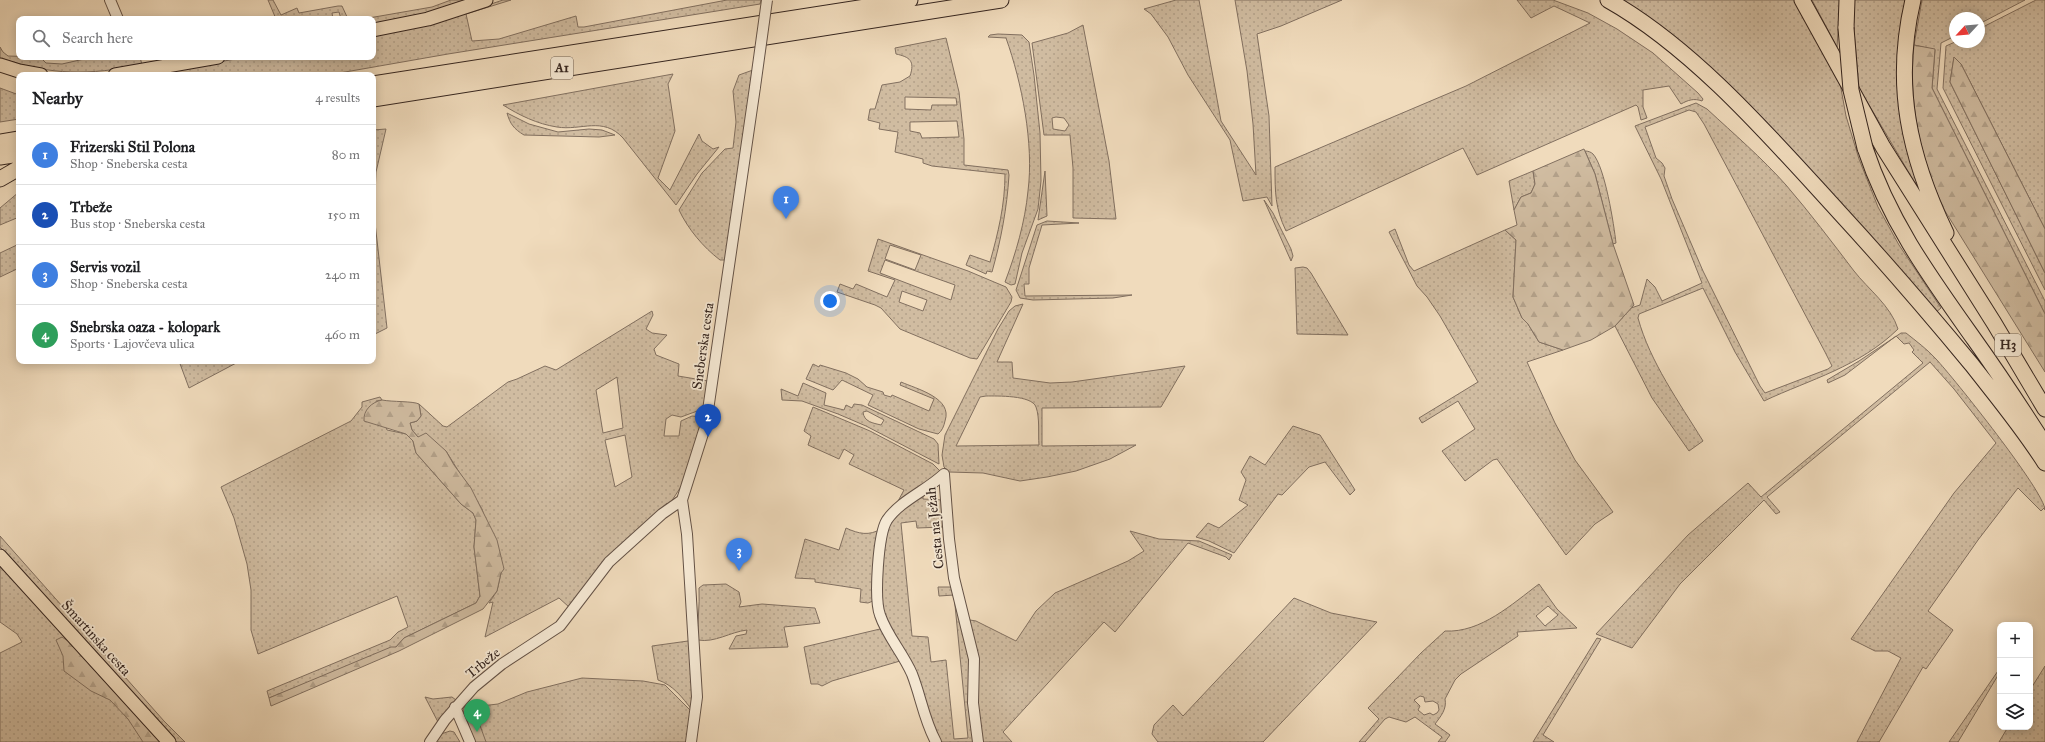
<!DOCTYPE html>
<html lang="en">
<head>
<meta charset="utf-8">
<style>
	body { margin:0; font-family:"IM FELL Great Primer",serif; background:#f2f2f2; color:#202124 }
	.controls { position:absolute; right:12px; bottom:12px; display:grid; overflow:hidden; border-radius:8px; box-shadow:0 2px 10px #0003 }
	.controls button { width:36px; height:36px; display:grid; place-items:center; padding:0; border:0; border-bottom:1px solid #e0e0e0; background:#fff; color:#202124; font:20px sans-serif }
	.compass { position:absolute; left:1949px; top:12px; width:36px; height:36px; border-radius:50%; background:#fff; box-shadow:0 2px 10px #0003; rotate:244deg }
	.you { position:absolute; left:830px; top:301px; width:14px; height:14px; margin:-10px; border:3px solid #fff; border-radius:50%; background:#1a73e8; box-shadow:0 0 0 6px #1a73e833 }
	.badge { display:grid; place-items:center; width:26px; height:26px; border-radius:50%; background:#d93025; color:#fff; font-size:13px; font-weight:700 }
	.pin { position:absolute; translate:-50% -33px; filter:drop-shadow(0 1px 2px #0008) }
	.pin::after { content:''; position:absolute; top:21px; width:14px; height:12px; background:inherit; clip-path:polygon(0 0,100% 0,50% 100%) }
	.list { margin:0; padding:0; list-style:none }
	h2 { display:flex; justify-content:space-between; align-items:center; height:52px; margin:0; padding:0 16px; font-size:17px }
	h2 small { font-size:13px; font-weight:400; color:#757577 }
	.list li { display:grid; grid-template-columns:26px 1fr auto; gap:12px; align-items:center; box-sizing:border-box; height:60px; padding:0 16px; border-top:1px solid #e0e0e0 }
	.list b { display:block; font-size:15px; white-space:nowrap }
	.list p { margin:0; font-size:13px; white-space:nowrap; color:#757577 }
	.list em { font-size:13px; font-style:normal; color:#757577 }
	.icon { flex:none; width:22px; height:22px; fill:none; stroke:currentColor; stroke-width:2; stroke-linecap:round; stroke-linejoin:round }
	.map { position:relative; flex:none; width:2045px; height:742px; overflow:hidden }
	.search { position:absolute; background:#fff; box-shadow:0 2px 10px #0003; left:16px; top:16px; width:360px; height:44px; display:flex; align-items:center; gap:10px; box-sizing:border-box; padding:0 14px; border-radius:8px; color:#757577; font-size:15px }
	.panel { position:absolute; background:#fff; box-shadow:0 2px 10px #0003; left:16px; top:72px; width:360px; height:292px; border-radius:8px }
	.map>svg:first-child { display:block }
	.grass { fill:url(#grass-dots); stroke:#827060; fill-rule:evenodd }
	.forest { fill:url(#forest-firs); stroke:#827060 }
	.garden { fill:#d0bca1; stroke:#827060 }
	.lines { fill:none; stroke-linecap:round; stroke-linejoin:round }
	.minor-casing { stroke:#645246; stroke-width:12 }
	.major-casing { stroke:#35251f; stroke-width:15 }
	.highway-casing { stroke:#35251f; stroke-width:17 }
	.minor { stroke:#f5e8d3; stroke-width:10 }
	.major { stroke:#f0dbbc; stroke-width:13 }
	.highway { stroke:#f0dbbc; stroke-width:15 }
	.minor-bridge-casing { stroke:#645246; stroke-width:12; stroke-linecap:butt }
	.highway-bridge-casing { stroke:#35251f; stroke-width:17; stroke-linecap:butt }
	.minor-bridge { stroke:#f5e8d3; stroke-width:10 }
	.highway-bridge { stroke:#f0dbbc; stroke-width:15 }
	.labels { text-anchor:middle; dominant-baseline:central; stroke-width:3.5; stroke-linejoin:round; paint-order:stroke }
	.shield { fill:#f5e8d3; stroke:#6f6055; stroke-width:1 }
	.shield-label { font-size:13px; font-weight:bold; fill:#35251f }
	.street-label { font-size:14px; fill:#35251f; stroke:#f5e8d3 }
</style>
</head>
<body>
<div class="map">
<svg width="2045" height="742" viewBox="0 0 2045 742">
	<defs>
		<pattern id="grass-dots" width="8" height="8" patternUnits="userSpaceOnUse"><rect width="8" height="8" fill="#d0bca1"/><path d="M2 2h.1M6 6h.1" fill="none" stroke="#b3a18a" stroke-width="1.8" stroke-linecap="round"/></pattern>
		<pattern id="forest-firs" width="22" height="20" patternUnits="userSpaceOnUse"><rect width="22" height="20" fill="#d0bca1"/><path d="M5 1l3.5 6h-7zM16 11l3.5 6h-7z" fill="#b3a18a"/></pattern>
	</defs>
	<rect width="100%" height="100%" fill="#f0dbbc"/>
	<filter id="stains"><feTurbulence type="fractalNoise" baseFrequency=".005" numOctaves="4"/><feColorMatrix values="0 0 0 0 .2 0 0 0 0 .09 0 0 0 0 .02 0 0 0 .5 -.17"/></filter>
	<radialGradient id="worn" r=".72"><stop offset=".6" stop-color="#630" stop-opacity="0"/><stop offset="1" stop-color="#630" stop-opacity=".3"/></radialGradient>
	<path class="grass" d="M268,0h5l8,15 16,-7 2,5 39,-7h4l6,13h-7l-2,-7 -7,1 1,6h-57z
		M451,0h20l-40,13 -58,12v-6h-10l69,-12z
		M503,0h8l-45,14 6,27 27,-2 77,-23 2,11h6l143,-27h34l-1,4 -37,6 -275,44 -120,21h-184l103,-18h126v-22l100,-25z
		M1176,0h23l22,121 35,54 -3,-51 -6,-53 -12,-71h107l-61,26 -24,8 12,82 3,90 -5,-9 -24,4 -13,-61 -42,-65 -20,-38 -17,-23 -7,-5z
		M1517,0h36l35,13 29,16 36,24 45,40 5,6 -1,2c-8,-3 -14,-1 -21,3l-12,-18 -26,4v17l4,11 -6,2 -3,-13 -2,-2 -159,70 -14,-27 -177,83c-11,-23 -11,-39 -11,-64l191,-81 124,-63 -36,-17 -23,12z
		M1620,0h175l45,83 6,33 13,43 19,48 21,38 42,63 -6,5 -80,-91z
		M1812,0h28l-3,47z
		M1853,0h54l10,182 -2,1 -56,-95 -6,-69z
		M1922,0h103l-46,24v-6h-24v18l-14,7 -4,46 108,212v13l-113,-226 3,-38 -21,-5z
		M2036,0h9v229l-84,-165 -7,-7 -4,25 95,191v17l-102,-202 3,-42 9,-4h24v-13z
		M1083,25l26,136 7,58 -43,-1v-50l-3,-33h-26l-12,-92 36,-10zM1056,117l8,1 5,7 -4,6 -12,-2 -1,-11z
		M998,34l24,1 7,7 5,33 6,58 1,48 -3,28 -16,44 -7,31 -4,1 -6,-3c11,-29 20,-60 23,-91 6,-47 -6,-108 -22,-153l-18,-1 2,-2z
		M946,38l13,54 5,47v26l44,5 1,5c-2,33 -8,65 -17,97l-5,-1 -1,3 -20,-9 4,-10 20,7c8,-29 15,-57 15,-88l-73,-8 -9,-3v-4l-28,-7 3,-20 -19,-3 1,-6 -12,-3 2,-11h5l7,-24 18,-3 10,-6c5,-15 0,-19 -14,-22l-1,-6zM905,97l51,1 1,7h-25l-1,5 -26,-1zM910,122l47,-1 2,16 -37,1 -2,-5 -10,-2z
		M0,47l3,5 5,4 32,1 6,6 16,1 31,-7h47l2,8c-55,10 -88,11 -142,-7z
		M753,70l-28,190h-5c-17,-13 -32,-31 -41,-50l23,-37 23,-24 8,-1 3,-26 -3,-31 6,-16z
		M673,74l-5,10 7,47 -17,47 12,12 29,-56 3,7 11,8 6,-2 -22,27 -21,31 -53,-67c-20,-22 -42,-7 -66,-11 -20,-3 -38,-12 -54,-22z
		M0,88l19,7v24l-19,3z
		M1696,103l11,6c27,25 55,49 79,76 24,28 46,57 68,86 14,18 37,35 44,58 -39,38 -87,50 -134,72l-29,-49 -32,-64 -64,26 -1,4c12,44 41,84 65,123l-14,10 -37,-53 -37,-72 16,-18 9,-3 7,-26 8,8 7,14 40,-18 -41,-104 -26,-53zM1689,110l7,2 8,12 121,228 7,14 -4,3 -63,24 -5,-7 -57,-115 -31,-72 -8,-23 1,-8 -3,-5 -6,-5 -11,-31z
		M507,113l22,11 29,8 31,-3 13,1 13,5 -16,2 -75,-2c-10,-6 -14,-11 -17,-22z
		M386,129l-10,43 -2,42 13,114 -14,7v-205z
		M1585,151c3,0 6,1 8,3 12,13 21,71 23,89l-3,1 -18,-70z
		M1045,171l2,45 -9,4z
		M1533,171l2,13 -4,9 -10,4 -7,13 -5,-29z
		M19,192v25l-19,8v-17z
		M1264,200l9,13 18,36 2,7 -2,5z
		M1047,221l32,2 -37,2 -13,43v16h-5l1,12 107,-1 -19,3 -80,2 -13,-2 -4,-8 21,-65z
		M1395,229l14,36 5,6 91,-41 11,10 -3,57 9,21 6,6 11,18 24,8 -36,12 28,61 20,37 38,52 -18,12 -29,31 -69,-96 -4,1 -28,21 -23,-30 33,-22 -17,-28 -36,22 -3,-5 59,-36 -38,-66 -13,-19 -10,-11 -28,-54z
		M878,239l90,32 38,16 6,10 -1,5 -34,57 -7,-1 -70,-29 -19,-21 -6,-3 -38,-13 3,-8 13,5 3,-5 31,13 8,-17 -27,-9zM890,245l31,10 -6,15 -30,-11zM885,260l70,25 -4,15 -71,-27zM902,291l25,9 -4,11 -24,-9z
		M19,244v24l-19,9v-24z
		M1303,267l4,1 4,5 37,62 -51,-1 -2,-66z
		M1023,304l-26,58h15l1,16 37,5 22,-1 113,-16 -24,41 -119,1v38l94,-1 -26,14 -34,12 -29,6 -27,4 -37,-8 -34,-1 -5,-5 -2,-12 3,-20 53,-106 11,-18 6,-5zM986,396c11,0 46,-1 50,11 4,11 2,27 3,38l-83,1 24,-49z
		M652,311l1,4 -7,14 6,4 15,2 -13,14 2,6 23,9 -1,12 30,5 -3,23 -2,1 -3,5 -19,7 -9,-2 -6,4 -2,17h15l2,-15 11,-5 11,1 -21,68 -11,17 -3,2 -1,-1 -20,18 -78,86 -10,-9 -74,39 8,-35 -4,1 8,-12 4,-18 -19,-64 -36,-58 -28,-14 -6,-7 -2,-7 7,-2 4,-5 -2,-12 24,22 4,1 61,-45 9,-3 28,-13 11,4zM617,377l6,51 -20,5 -7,-43zM625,435l7,42 -17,10 -10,-47z
		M1901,333h5c10,8 21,16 30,26 17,18 109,133 109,151l-1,-2 -3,3 -23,-23 -40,52 -50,71 25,19 -27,39 -3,-2 -44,75h-22l44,-84 -13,-7h-13l-24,-12 103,-146 42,-50 -42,-54 -24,-27 -163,135 13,15 -4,2 -12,-14 -84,84 -48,64 -36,-14 92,-99 60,-52 13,14 162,-134 -11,-11 2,-2 -5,-7 -5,1 -8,-8 -51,39 -17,8 -1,-3 32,-19z
		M179,361h61l-51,27z
		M813,364l6,3 1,-2 26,8 12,6 9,8 16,5 1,3 7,2 1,-2 37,16 5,-12 -34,-14 1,-3c16,7 52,16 44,39 -1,5 -3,10 -7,13l-19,-5 -51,-24 5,-10 -31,-15 -9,10 -27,-11z
		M803,383l23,10 -2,12 20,5 2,-5 6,3 2,-4 8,1 72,34 4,5 1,20 -73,-38 -28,-12 -36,-13 -20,-1 -1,-11 17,7zM867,411l17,9 -3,5c-8,-2 -17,-3 -18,-13z
		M380,397l2,3 -6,1 11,29 19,4 7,7 3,12 45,51 12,9 3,7 -2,27 6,49 -4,7 -72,35 -8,9 -127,51 -2,-7 123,-51 8,-8 10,-5 -11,-31 -139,58 -7,-24v-40l-4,-26 -13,-46 -13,-31 130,-66 11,-14v-5z
		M813,407l57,24 63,33 7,7 -2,7 -41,25 7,-13 -55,-26 5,-9 -10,-6 -5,10 -31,-14 3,-9 -7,-5z
		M1293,426l27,9 35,55 -5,5 -25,-33 -16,5 -27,28 -4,-1 -44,59 -25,-12 -13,-4 12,-14 11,5 29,-23 -9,-5 7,-20 -5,-8 9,-16 15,9z
		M923,495v4l20,1 1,27 -27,1 -1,-7 -15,2 11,113 16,1 3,25 15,-2 8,79 14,-1 -14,-143 -15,1 -1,-9h13l4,-4 12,46 8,113h-36l-61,-139 3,-54 9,-29z
		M846,528c13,6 23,8 35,1l-8,72 -5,2 -8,-1 1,-13 -46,-7v-3l-20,-1 10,-39 34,11z
		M1130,531l29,8 40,2 33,14 -3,5 -3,-3 -38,-14 -73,89 -11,-10 -101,110 9,10h-32l-10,-122 6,1 40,20 20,-30 19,-18 73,-32 16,-10z
		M0,536l164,185 21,21h-8l-21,-21 -156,-174z
		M0,563l162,179h-162v-89l22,-11 -5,-8 -17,-12z
		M726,584l13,8 2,10 -2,5 23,-3 53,4 5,15 -36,4 4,20 -59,2 7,-13 10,-2 1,-4c-17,2 -32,13 -49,10 -1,-18 2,-34 1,-52l4,-3z
		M1539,584l18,25 20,19 -60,4 1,4 -57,38 -6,6 -10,19c2,10 -4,17 -10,25l15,11 -5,7h-7l4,-5 -27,-20 -9,5 -17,-5 -4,2 -20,23h-6l20,-23 -11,-11 53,-55 24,-22c36,2 67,-27 94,-47zM1548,606l10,9 -13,11 -9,-10zM1420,696l4,1 1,5 8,-1 5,3 1,6 -2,3 -4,2 -3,-2 -6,2 -6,-5 2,-4 -6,-6z
		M1294,598l37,15 46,9 -114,120h-105l-6,-8 2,-9 19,-20 10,11z
		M880,629h4l18,29 -2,3 -68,20 -10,5 -4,-2h-7l-7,-37z
		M1597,638l4,1 -58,96 11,7h-21z
		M688,641l3,1 1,68c-10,-13 -19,-25 -34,-30l-6,-34z
		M2045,666v76h-46l9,-15h22v-37z
		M2000,668v4l-42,70h-9z
		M582,678l61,3 22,4 27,27 -5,30h-213l-10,-24 2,-1 -3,-7 3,-6 7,-1 8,3 17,-2 29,-12z
		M425,697l8,2 19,-2 4,3 -18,22z
		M450,731l4,1 6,10h-24l5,-8z"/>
	<path class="forest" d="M1914,45l21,4 -3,39 113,226v58l-100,-161c-25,-52 -37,-109 -31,-166z
		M1954,57l7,7 84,165v44l-95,-191z
		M1584,149l11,25 18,70 21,61 -19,21 -24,14 -28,10 -24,-8 -11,-18 -6,-6 -9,-21 3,-57 -11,-10 12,-5 -3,-15 7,-13 10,-4 4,-9 -2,-13z
		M382,400c10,2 31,1 37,4l2,12 -4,5 -7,2 2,7 6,7 8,-4 20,18 8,14 17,23 26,52 7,29 -3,4 -4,18 -14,18 -84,42 -128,55 -2,-8 122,-51h5l8,-9 72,-35 4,-7 -6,-49 2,-27 -3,-7 -12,-9 -45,-51 -3,-12 -7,-7 -42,-13c-1,-11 8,-19 18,-21z
		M62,637l6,4 92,101h-17l-15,-23 -18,-19 -19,-9 -27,-20 -1,-15 -7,-16z"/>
	<path class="garden" d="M471,706l3,3 12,33h-11c-4,-11 -11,-23 -8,-35z"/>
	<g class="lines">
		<defs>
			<path id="minor" d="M110,0l8,19
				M455,707l15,35
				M430,742l15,-22 29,-33 28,-23 58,-38 49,-64 53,-48 20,-14
				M691,742l6,-45 -10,-163 -5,-34 24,-76 49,-337
				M936,742c-12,-22 -15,-45 -24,-68 -9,-21 -25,-38 -32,-59 -6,-16 -2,-81 7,-95 14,-20 39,-29 57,-46l5,65 5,39 20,81 -1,44 5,39"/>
			<path id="major" d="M373,30l55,-11 58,-19
				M0,65l19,6 22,4
				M115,75l103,-18
				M0,556l169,186"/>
			<path id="highway" d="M1608,0c87,49 164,139 231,212 46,50 90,101 133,153 25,32 51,63 73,98
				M1802,0l81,147 111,176 51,86
				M1913,0c-20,85 -4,156 33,233
				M1846,28l1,-28
				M373,84l537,-84
				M373,99l628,-99
				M0,142l19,-3
				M1865,148c24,73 65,129 109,191 25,35 48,70 71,106
				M0,157l19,-3
				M0,179l19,-11"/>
		</defs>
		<use href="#minor" class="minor-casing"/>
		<use href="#major" class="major-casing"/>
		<use href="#highway" class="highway-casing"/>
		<use href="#minor" class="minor"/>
		<use href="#major" class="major"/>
		<use href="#highway" class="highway"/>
		<defs>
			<path id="minor-bridge" d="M755,87l12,-87"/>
			<path id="highway-bridge" d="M1846,28l5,62 14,58"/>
		</defs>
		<use href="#minor-bridge" class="minor-bridge-casing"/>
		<use href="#highway-bridge" class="highway-bridge-casing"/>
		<use href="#minor-bridge" class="minor-bridge"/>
		<use href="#highway-bridge" class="highway-bridge"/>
	</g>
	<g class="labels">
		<g class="shield">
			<rect x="551" y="57" width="22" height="22" rx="3"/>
			<rect x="1995" y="334" width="26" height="22" rx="3"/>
		</g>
		<g class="shield-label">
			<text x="562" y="68">A1</text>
			<text x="2008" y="345">H3</text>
		</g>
		<g class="street-label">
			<text transform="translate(703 346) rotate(-82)">Sneberska cesta</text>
			<text transform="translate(935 528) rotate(-96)">Cesta na Ježah</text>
			<text transform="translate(96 638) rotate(48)">Šmartinska cesta</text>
			<text transform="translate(483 663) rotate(-39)">Trbeže</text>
		</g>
	</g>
	<rect width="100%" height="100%" filter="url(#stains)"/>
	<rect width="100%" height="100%" fill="url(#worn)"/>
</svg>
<div class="controls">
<button>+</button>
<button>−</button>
<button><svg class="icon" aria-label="layers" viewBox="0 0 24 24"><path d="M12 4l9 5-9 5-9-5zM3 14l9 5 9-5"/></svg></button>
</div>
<svg class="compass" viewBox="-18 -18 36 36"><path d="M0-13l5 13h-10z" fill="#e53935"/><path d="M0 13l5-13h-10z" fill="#757577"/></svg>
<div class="you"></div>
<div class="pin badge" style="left:786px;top:219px;background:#3f7fe0">1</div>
<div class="pin badge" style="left:708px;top:437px;background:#1a4fb4">2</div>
<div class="pin badge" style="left:739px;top:571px;background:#3f7fe0">3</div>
<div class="pin badge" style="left:477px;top:732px;background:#2e9e5b">4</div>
<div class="search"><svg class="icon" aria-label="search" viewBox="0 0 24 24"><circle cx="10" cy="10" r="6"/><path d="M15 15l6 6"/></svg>Search here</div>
<section class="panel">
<h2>Nearby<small>4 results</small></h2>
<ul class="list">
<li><span class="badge" style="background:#3f7fe0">1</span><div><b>Frizerski Stil Polona</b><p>Shop · Sneberska cesta</p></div><em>80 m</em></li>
<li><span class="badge" style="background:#1a4fb4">2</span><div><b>Trbeže</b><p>Bus stop · Sneberska cesta</p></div><em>150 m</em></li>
<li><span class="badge" style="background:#3f7fe0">3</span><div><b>Servis vozil</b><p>Shop · Sneberska cesta</p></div><em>240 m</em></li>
<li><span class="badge" style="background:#2e9e5b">4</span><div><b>Snebrska oaza - kolopark</b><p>Sports · Lajovčeva ulica</p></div><em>460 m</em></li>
</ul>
</section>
</div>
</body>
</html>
